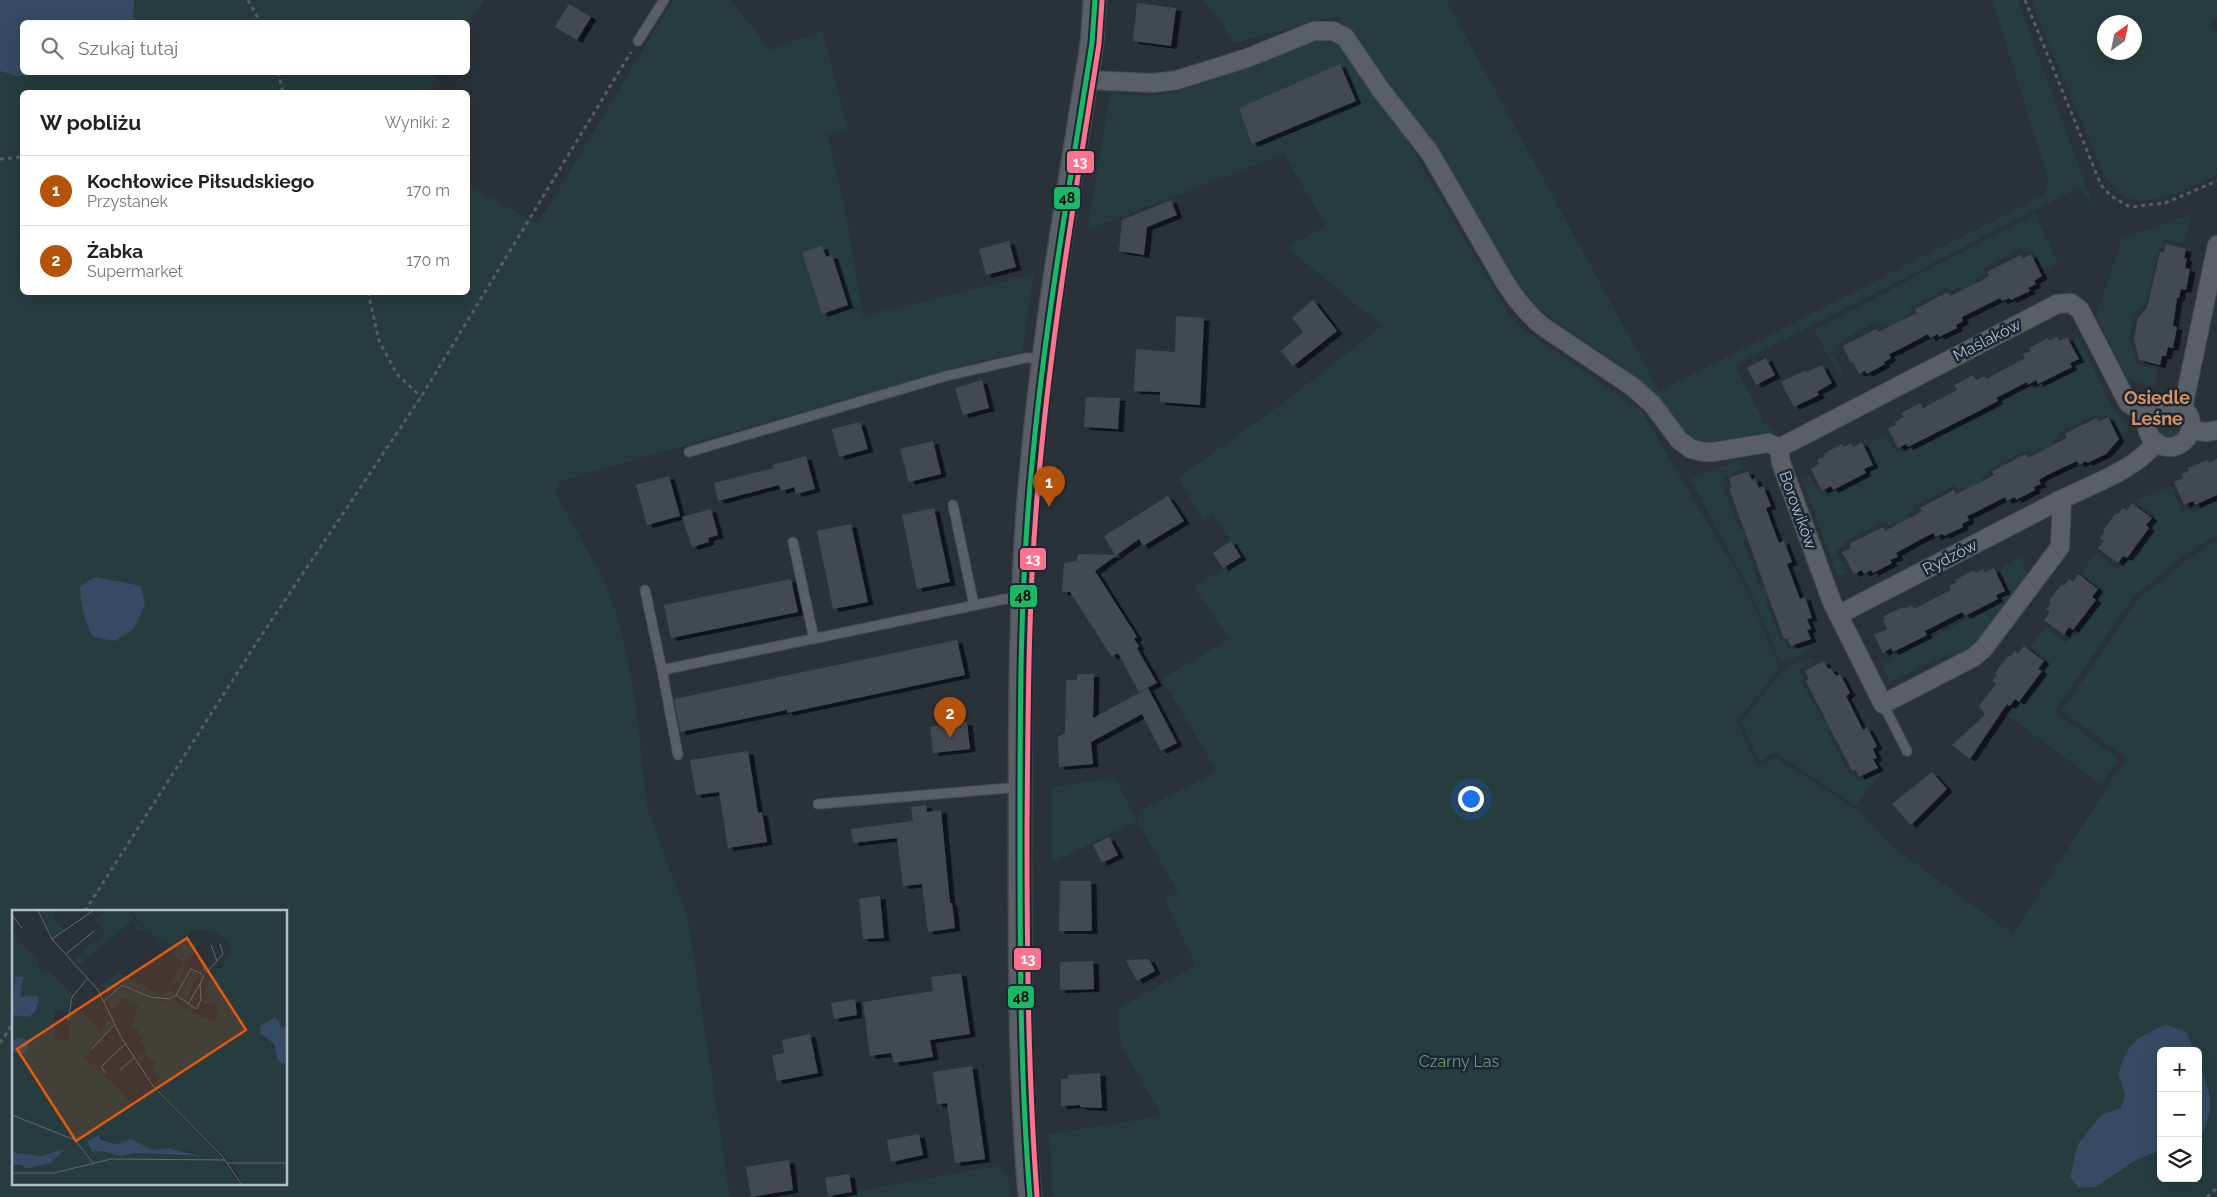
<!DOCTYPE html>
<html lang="pl">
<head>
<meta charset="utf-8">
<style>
	body { margin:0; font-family:Raleway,sans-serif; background:#f6f6f6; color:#202124 }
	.controls { position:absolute; right:15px; bottom:15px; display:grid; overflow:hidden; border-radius:8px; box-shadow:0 5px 20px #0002 }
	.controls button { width:45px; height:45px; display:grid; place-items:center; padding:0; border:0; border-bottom:1px solid #e0e0e0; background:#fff; color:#202124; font:25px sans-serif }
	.compass { position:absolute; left:2097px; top:15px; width:45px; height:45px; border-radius:50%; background:#fff; box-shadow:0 5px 20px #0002; rotate:33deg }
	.you { position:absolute; left:1470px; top:798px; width:18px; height:18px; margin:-12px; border:4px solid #fff; border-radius:50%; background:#1a73e8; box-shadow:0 0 0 8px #1a73e833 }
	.badge { display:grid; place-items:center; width:32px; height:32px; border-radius:50%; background:#b45309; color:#fff; font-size:16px; font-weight:700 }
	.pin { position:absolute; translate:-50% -41px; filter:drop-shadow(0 1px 2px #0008) }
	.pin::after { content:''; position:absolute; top:26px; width:18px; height:15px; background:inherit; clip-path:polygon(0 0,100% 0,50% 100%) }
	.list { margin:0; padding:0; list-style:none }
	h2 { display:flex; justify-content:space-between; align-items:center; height:65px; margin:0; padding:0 20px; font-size:21px }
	h2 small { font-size:16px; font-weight:400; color:#757577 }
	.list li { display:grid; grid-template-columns:32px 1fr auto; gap:15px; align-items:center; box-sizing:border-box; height:70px; padding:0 20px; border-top:1px solid #e0e0e0 }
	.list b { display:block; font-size:19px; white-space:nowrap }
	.list p { margin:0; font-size:16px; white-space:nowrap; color:#757577 }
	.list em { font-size:16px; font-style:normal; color:#757577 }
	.icon { flex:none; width:28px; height:28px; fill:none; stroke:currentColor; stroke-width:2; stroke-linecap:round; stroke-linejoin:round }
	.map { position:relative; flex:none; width:2217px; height:1197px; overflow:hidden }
	.search { position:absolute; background:#fff; box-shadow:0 5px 20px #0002; left:20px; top:20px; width:450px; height:55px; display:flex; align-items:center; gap:12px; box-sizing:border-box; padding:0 18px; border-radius:8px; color:#757577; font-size:19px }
	.panel { position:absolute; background:#fff; box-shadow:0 5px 20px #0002; left:20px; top:90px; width:450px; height:205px; border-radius:8px }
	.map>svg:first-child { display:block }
	.green { fill:#263c3f; fill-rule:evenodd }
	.water { fill:#354a63 }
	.building { fill:#434a51; filter:url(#shadow) }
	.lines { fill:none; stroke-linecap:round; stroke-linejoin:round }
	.service-casing { stroke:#484d53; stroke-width:11 }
	.minor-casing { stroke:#484d53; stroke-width:20 }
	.tertiary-casing { stroke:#484d53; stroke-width:25 }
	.path { stroke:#575e64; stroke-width:3; stroke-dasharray:4 4; stroke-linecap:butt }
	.service { stroke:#5a5f66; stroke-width:9 }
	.minor { stroke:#5a5f66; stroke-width:18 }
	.tertiary { stroke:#5a5f66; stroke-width:22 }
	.bus-1-casing { stroke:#1c2734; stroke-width:9 }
	.bus-2-casing { stroke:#1c2734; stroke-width:9 }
	.bus-1 { stroke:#1ab867; stroke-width:5 }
	.bus-2 { stroke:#fc738d; stroke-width:5 }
	.labels { text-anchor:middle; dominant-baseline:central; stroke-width:5; stroke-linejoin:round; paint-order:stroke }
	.street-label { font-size:16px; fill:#b4bdca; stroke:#1c2734 }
	.park-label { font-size:16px; fill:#6a9c74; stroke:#1c2734 }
	.neighbourhood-label { font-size:18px; font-weight:bold; fill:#d9915f; stroke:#1c2734 }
	.inset-road { fill:none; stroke:#616973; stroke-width:1 }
	.view { fill:#e8590c; fill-opacity:0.15; stroke:#e8590c; stroke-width:2.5 }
	.inset-edge { fill:none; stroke:#b4bdca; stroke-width:2.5 }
	.line-badge { stroke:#1c2734; stroke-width:2 }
	.badge-label { font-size:14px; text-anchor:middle; font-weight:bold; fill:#fff }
	.pale-badge-label { font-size:14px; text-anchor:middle; font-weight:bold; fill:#111 }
</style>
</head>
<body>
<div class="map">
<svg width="2217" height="1197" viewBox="0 0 2217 1197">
	<defs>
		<filter id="shadow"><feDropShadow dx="5.5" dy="3" stdDeviation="0" flood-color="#0009"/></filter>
	</defs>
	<rect width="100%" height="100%" fill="#293139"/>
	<path class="green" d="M111,0h373l-16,27v-5h-361z
		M673,0h58l39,50 52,-19 26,97 -20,7 19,83 16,98 171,-42 -12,78 -41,9 -421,120 -5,12 46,81 16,40 16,70 15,126 40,108 42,279h-730v-1126l16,5 49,-4 374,1 -12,19h-405v200h446v-106l70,38zM14,911h272v272h-272z
		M1204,0h242l213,391 385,-196 4,-16 -56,-179h26l75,205 -15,-17 -343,177 30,59 13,9 -7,3 -64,9 -17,-5 -31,-38 1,-3 -45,-37 -86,-59 -92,-152 -98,-135 -106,27 -10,-18z
		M2032,0h185v18l-9,8 9,6v142c-21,11 -68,36 -91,23 -7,-4 -14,-12 -20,-18l-66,-155zM2104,22h30v30h-30z
		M1322,38l24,12 45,63 118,202 13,13 120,84 104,176 34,80 -43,53 20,44 19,-7 83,53 35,37 119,86 113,-176 -64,-47 76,-112 56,-44 23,-14v656h-1164l-4,-63 113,-18 -41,-70 -4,-37 79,-44 -31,-65 13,-8 -41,-71 -85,42v-76l63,-9 22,43 10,-14 70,-36 -55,-92 67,-40 -35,-52 47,-30 -28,-42 -10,6 -25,-43 105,-75 99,-77 -95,-79 39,-21 -42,-72 -197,76 23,-137 41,3 24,-4 47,-16 53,-23zM2166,1024l21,9 7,18h4v10l13,33 -8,38 -5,2v44h-37v-28l-27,11 -38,26 5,-72 20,-7 4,-15z
		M2035,214l23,49 -15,7 -11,-20 -7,3 -3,-5 -38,20 2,6 -10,4 10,23 -14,7 -12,-22 -8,5 -4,-4 -38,21 2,4 -8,4 10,21 -15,8 -11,-21 -7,3 -3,-6 -42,23 2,5 -7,3 12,21 -4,2 -25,-45z
		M2192,214l-8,30 -19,-5 -3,9h-3l-13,56 -13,11 -3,25 7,24 21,4 -3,19 -27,-7 -32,-65 26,-76z
		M2078,337l35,72 14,15 1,6 -9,4 -11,-20 -7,4 -3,-4 -39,18 1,6 -7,3 9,20 -15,8 -10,-18 -7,3 -3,-4 -40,21 2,3 -8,4 9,21 -15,7 -10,-19 -7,2 -3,-4 -42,21 2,5 -7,4 11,21 -13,7 -11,-20 -6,3 -3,-5 -42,21 2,4 -10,5 11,22 -9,4 -36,-97 8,-4 10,18 9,-4 2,4 39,-20 -1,-4 7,-4 -10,-21 21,-10 9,17 7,-3 2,3 43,-22 -1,-4 10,-5 2,4 42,-21 -1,-5 8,-4 -9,-19 16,-8 10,20 9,-3 3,4 39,-20 -2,-4 8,-5 -10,-19z
		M2154 425a15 15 0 1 1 30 0a15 15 0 1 1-30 0Z
		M1740,460l3,9 -19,8 3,7 -4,3 17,43h4l2,8 -3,2 17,47h6l3,9 -4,2 16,44 5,-1 3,9 18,-6 3,7 -29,12 -32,-75 -59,-109z
		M2171,486l11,26 7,-4 3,5 25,-12v34l-30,18 -53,43 -80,116 65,47 -17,26 -114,-84 3,-4 21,15 4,-6 3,2 27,-36 -3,-4 5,-8 -17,-13 14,-20 21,16 6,-8 3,1 25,-36 -3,-4 5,-6 -21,-17 15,-20 22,16 6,-7 3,2 27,-36 -3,-4 5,-8 -21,-15z
		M2020,557l9,18 -53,68 -23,15 -3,-4 -60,28 -8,-18 120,-64 -2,-4 9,-5 -10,-22z
		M1812,657l2,5 -14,7 5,8 -4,2 22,42h4l5,9 -4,3 22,42 4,-2 5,8 18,-10 4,3 -26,32 -80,-54 -16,10 -18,-40 42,-52z
		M997,1166l11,11 3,20h-188z"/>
	<path class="water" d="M0,0h134l-1,22h-111v50l43,1 -49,3 -16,-5z
		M96,577l45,9 4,19 -12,25 -18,11 -22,-4c-9,-17 -13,-32 -13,-51z
		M2166,1024l21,9 7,18h-33v99l-27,11 -38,26 -17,1 -9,-11 8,-33 23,-29 20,-7 4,-15 -7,-18c11,-35 16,-35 48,-51z
		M2198,1061c12,31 18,40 5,71l-5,2z"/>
	<path class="building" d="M1137,3l39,5 -5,38 -38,-5z
		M569,4l22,13 -14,23 -22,-13z
		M1340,64l16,37 -104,43 -13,-36z
		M1171,200l6,15 -30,12 -3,28 -25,-4 3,-31z
		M1009,241l7,26 -30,8 -7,-26z
		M2166,244l20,5 -2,9h3l-2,10 5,1 -4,21 -5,-1 -2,9h-2l-4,28 4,1 -4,21 -5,-1 -2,9h-4l-2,9 -21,-5 -5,-21 4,-21 9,-10 13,-56 4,1z
		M822,246l4,11 6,-2 16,50 -26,9 -20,-62z
		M2031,254l11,22 -8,5 2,3 -8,4 2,3 -19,9 -1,-2 -8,3 -2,-3 -38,19 1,4 -7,4 1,3 -18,9 -1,-3 -8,4 -2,-4 -30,16 -9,4 2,4 -7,4 1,2 -18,10 -2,-3 -6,3 -6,-12 -2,1 -8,-17 33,-17 2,3 39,-19 -2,-4 33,-17 2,4 31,-15 8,-5 -2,-4 34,-17 2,4z
		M1313,300l24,31 -44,35 -12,-15 22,-19 -11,-14z
		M1176,316l28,2 -4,87 -40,-3v-10l-26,-1 2,-42 39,3z
		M2057,337l2,4 8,-4 12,22 -9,4 2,4 -34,17 -2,-4 -8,5 -1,-3 -31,16 2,3 -19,10 -71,36 -2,-3 -8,4 -10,-19 8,-4 -1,-3 9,-5 -3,-4 19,-10 3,5 34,-18 -3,-5 19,-10 3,5 9,-4 1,3 39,-21 -2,-4 8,-3 -2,-3 19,-10 1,3z
		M1766,358l9,17 -19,10 -9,-17z
		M1822,365l10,18 -15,9 2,3 -25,12 -13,-25 25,-12 1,2z
		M982,380l7,28 -26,7 -8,-27z
		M1086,397l34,1 -2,31 -34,-2z
		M2108,417l11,22 -13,15 -19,9 -1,-2 -7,4 -2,-4 -30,14 -8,5 2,4 -7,3 1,3 -19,10 -1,-3 -8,4 -2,-4 -29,15 -9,4 2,4 -7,4 1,3 -19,9 -1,-2 -8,3 -1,-4 -9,4 -29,16 2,4 -8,3 2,3 -19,10 -2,-3 -7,4 -2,-4 -8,4 -12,-22 9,-4 -2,-4 34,-17 2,4 29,-15 8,-5 -2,-3 34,-18 2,4 23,-11 15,-8 -2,-4 34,-17 2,4 29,-15 9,-5v-5l31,-15 2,3z
		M860,422l8,27 -29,8 -7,-28z
		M933,441l8,33 -32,8 -9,-33z
		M1862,442l11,23 -9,4 2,4 -33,17 -2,-4 -9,5 -11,-22 8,-5 -2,-4 8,-4 -2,-2 19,-10 2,3 7,-4 2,4z
		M806,456l9,33 -19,5 -2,-7 -13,4 -2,-6 -61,16 -4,-18 60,-15 -1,-3z
		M2217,459v36l-22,10 -2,-4 -9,4 -10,-23 9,-4 -1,-4 7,-3 -1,-3 20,-8 1,3z
		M1748,471l4,9 3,-2 4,10 4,-2 8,20 -5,2 5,14 8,21 5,-2 8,21 -5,2 13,35 5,-2 7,21 -5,1 4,10 -4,1 4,9 -20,7 -4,-8 -3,1 -55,-151 3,-1 -3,-9z
		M669,476l11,40 -33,9 -11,-40z
		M1168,496l16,25 -41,25 -4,-7 -44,32 42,66 -3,2 5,7 -2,2 20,35 -18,9 -21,-39 -6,4 -42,-65h-8l2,-29 13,-2 1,-7 37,1 -11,-19z
		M2132,503l20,15 -6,7 3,3 -22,30 -4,-2 -5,7 -20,-15 6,-7 -4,-3 5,-7 -2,-1 13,-17 2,1 5,-6 4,2z
		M934,508l16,74 -33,7 -15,-74z
		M711,509l7,26 -10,3 1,4 -17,5 -10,-30z
		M851,524l17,78 -35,7 -16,-78z
		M1231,541l10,16 -18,11 -10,-15z
		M1994,568l11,23 -9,4 2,4 -33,17 -3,-4 -37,19 2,4 -34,17 -2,-4 -8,5 -9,-18 13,-6 -4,-9 2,-1 -1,-3 19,-9 1,2 8,-4 2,4 29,-15 8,-4 -1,-4 7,-4 -2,-2 19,-10 2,3 7,-4 2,4z
		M2078,574l20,15 -6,8 4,3 -23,30 -4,-3 -5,8 -20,-15 6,-8 -4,-3 5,-6 -2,-2 13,-17 2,2 5,-7 4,3z
		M791,579l7,33 -127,26 -7,-33z
		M957,640l8,35 -178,38v-3l-107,22 -6,-33z
		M2024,646l20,15 -6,8 4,2 -23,31 -4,-3 -5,7 -3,-2 -37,55 -18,-14 33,-30 -6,-9 17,-22 -4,-3 5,-6 -2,-2 13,-17 2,1 5,-6 3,3z
		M1824,661l4,8 3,-1 5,8 4,-2 10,19 -4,3 17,34 4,-3 10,19 -4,3 4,9 -4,1 5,9 -19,9 -4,-8 -3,2 -46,-90 3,-2 -4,-8z
		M1077,674h17l-1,44 55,-30 29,55 -16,8 -19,-37 -51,28 2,22 -34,3 -1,-30 7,-4 1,-53h11z
		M967,722l3,27 -37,4 -3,-26z
		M748,751l10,62 4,-1 5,30 -39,6 -9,-56 -23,3 -6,-35z
		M1932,772l15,17 -36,36 -19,-21z
		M926,805l1,7 14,-2 9,93h2l3,25 -27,4 -6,-48 -19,2 -6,-48 -44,5 -2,-14 62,-8 -2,-14z
		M1109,837l9,18 -16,8 -9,-18z
		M1060,881h31l1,50h-33z
		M880,896l4,42 -21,1 -4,-39 2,-2z
		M1149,959l6,12 -18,10 -11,-21z
		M1093,961l1,28 -34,1v-28z
		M961,973l9,61 -40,6 3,17 -39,6 -3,-10 -21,3 -7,-54 70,-11 -2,-14z
		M855,999l2,16 -23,4 -3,-16z
		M810,1034l8,39 -41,8 -5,-26 12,-2 -2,-13z
		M972,1066l13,93 -30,4 -8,-60 -10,1 -4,-32z
		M1100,1073l2,35 -22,-1v-2l-19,1v-27h7v-4z
		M919,1134l4,21 -32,7 -4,-22z
		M789,1160l4,30 -42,7 -5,-30z
		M849,1174l3,18 -24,4 -3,-18z"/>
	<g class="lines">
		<defs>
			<path id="service" d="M638,41l26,-41
				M689,452l257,-76 79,-18h19
				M953,505l21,100
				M793,542l21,97
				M645,590l17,80
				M1883,704l24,47
				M678,755l-16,-85 343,-71h18
				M818,804l202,-17"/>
			<path id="minor" d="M1086,80l67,3 24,-3 70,-22 67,-27h19l12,6 36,53 49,63 76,131c10,16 21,29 36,42l91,61 20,18 26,35 12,9 12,3h10l55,-9 11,5 2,15 51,139 51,102 91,-47 10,-9 76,-101 2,-48c29,-14 75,-30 94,-57
				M2147 425a22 22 0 1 1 44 0a22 22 0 1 1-44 0Z
				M2183,408l34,-163
				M2190,430l17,2 10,-2
				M1779,448l278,-144 14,-1 9,7 48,93 21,13
				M1838,615l224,-116"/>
			<path id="tertiary" d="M1030,1197c-11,-122 -10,-245 -10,-367 0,-121 0,-245 12,-366 13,-141 38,-281 60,-421l3,-43"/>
		</defs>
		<use href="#service" class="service-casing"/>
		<use href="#minor" class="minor-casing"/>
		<use href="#tertiary" class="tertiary-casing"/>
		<path class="path" d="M248,0l12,22
			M2025,0l76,185 10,11 19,11 35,-4 52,-22
			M278,72l5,20
			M0,159l22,-2
			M368,292l11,49 18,33 24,23
			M85,911l172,-269 164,-245 210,-345
			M0,1043l14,-21
			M2207,1197l10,-9"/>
		<use href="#service" class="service"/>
		<use href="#minor" class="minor"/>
		<use href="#tertiary" class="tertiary"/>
		<defs>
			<path id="bus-1" d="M1030,1197c-10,-122 -10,-244 -10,-367 0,-122 0,-244 12,-366 13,-141 38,-281 60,-421l3,-43"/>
			<path id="bus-2" d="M1037,1196c-9,-122 -10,-243 -10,-366 1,-122 1,-244 13,-366 13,-141 37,-280 59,-420l3,-43"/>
		</defs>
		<use href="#bus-1" class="bus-1-casing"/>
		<use href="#bus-2" class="bus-2-casing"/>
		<use href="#bus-1" class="bus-1"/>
		<use href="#bus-2" class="bus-2"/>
	</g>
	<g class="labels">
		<g class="street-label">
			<text transform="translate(1987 340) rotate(-27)">Maślaków</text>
			<text transform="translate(1798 510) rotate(70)">Borowików</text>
			<text transform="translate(1950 557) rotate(-27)">Rydzów</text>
		</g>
		<g class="park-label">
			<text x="1459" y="1061">Czarny Las</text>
		</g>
		<g class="neighbourhood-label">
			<text x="2157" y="397">Osiedle<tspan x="2157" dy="21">Leśne</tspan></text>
		</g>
	</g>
	<g transform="translate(12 910)">
		<rect width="275" height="275" fill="#293139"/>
		<path d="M29,0h20l-8,5 5,9 26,-13 -23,13 2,7 -9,6zM95,0h21l9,13 51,37 -5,4 5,3h-4l-4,14 -3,-1 -1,6 -4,-2 -4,6 7,3 -6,5 -20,-2 -29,-13 -7,8 -14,-5 19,-14 45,24 20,-34 -33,-29 -13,-3 -5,-9 -53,44 -4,-5 10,-8 -3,-3 24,-14 -11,-15zM118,0h157v117l-5,1 -7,-11 -10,5 13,39 7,3 2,-3v124h-44l-11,-23 -48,-45 -30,-33 7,-7 -8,-6 3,-8 -11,-8 -5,8 -3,-6 4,-4 4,2 3,-7 -8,-5 3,-6 -5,-3 1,-4 -8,-3 8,-22 -11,-1 2,-4 -7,-3 -11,15 -5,-11 15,-15 26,12 22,4 3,-4 12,11 15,6 -1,3 18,2 1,-16h-14l4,-10 -3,-5 3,-7 -3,-1 6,-2 6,-12 4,3 5,-6 -4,-4 6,-2 -2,-3 4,1 1,-10 -13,-13 -19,-4 -9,2 -2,10 10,2 -4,11 -7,4 -47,-34zM0,18l6,8 -2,3 21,21 4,-3 -4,6 6,9 4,-2 25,24 -5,18 -9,-3 -4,2v29l15,-1 -1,-28 10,3 3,-4 18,20 11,-12 3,7 -29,34 11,6 38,40 20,-16 64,64 23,32h-228v-20l15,4 30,-12 7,-8 -23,7 -29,-4v-107l5,10 5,-1 -10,-12v-27l16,2 6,-3 5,-13 -3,-6 -15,2 1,-16 -5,-5 -5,4zM88,226l12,7 7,1 12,-5 22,11 36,1 11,5 -63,-3 -17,3 -18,-5 -10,1v-12zM181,61l8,5 -5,3 -10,23 -7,-6z" fill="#263c3f" fill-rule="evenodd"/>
		<path d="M3,66l10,1 -3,4 -1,16 16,-2 2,6 -4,12 -7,4 -16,-2zM263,107l8,11 4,-1 -2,37 -7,-3 -4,-17 -14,-11v-7zM0 136a8 8 0 1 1 16 0a8 8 0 1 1-16 0ZM87,225l2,5 11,3 7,1 12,-5 22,11 14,-2 35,8 -65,-3 -17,3 -19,-5 -9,1 -5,-11zM53,239l-14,14 -26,6 -3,-4h-10v-13l29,4z" fill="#354a63"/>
		<path class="inset-road" d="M26,0l14,29 46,51 23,47 32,49 69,70 20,29M0,5l10,13M40,29l42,-29M199,35l6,16M54,44l28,-23M186,44l7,17M194,63l17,-19 -3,-10M164,85l15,-26 11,5M92,91l18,-16 28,12 19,2 7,-4 20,14 5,-9 -1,-16 4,-9M176,94l12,-20M56,110l4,-23 16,-19M80,139l23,-25M108,160l14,-12M94,163l-5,-6 24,-23M0,205l63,25 18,23M216,253h59M0,263h42l57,-14 115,1"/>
		<path class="view" d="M175,28l59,92 -170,111 -59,-92z"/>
		<rect width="275" height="275" class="inset-edge"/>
	</g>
	<g class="line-badge">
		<rect x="1066" y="150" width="29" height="24" rx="5" fill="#fc738d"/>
		<rect x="1053" y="186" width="28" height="24" rx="5" fill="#1ab867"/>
		<rect x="1019" y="547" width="28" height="24" rx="5" fill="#fc738d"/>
		<rect x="1009" y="584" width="29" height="24" rx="5" fill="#1ab867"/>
		<rect x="1013" y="947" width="29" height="24" rx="5" fill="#fc738d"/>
		<rect x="1007" y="985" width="28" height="24" rx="5" fill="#1ab867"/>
	</g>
	<g class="badge-label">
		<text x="1080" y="167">13</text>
		<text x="1033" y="564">13</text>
		<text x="1028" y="964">13</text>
	</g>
	<g class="pale-badge-label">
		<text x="1067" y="203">48</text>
		<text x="1023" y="601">48</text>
		<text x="1021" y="1002">48</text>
	</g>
</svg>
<div class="controls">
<button>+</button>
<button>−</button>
<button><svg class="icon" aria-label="layers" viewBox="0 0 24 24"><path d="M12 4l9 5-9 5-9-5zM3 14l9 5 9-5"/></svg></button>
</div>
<svg class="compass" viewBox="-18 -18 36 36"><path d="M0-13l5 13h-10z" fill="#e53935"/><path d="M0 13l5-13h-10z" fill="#757577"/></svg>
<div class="you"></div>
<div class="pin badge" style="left:1049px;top:507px">1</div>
<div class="pin badge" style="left:950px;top:738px">2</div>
<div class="search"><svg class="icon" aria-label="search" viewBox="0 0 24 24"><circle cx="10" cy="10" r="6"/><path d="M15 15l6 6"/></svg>Szukaj tutaj</div>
<section class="panel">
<h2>W pobliżu<small>Wyniki: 2</small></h2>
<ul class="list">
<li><span class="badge">1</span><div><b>Kochłowice Piłsudskiego</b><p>Przystanek</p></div><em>170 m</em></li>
<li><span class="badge">2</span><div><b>Żabka</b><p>Supermarket</p></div><em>170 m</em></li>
</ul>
</section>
</div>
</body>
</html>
